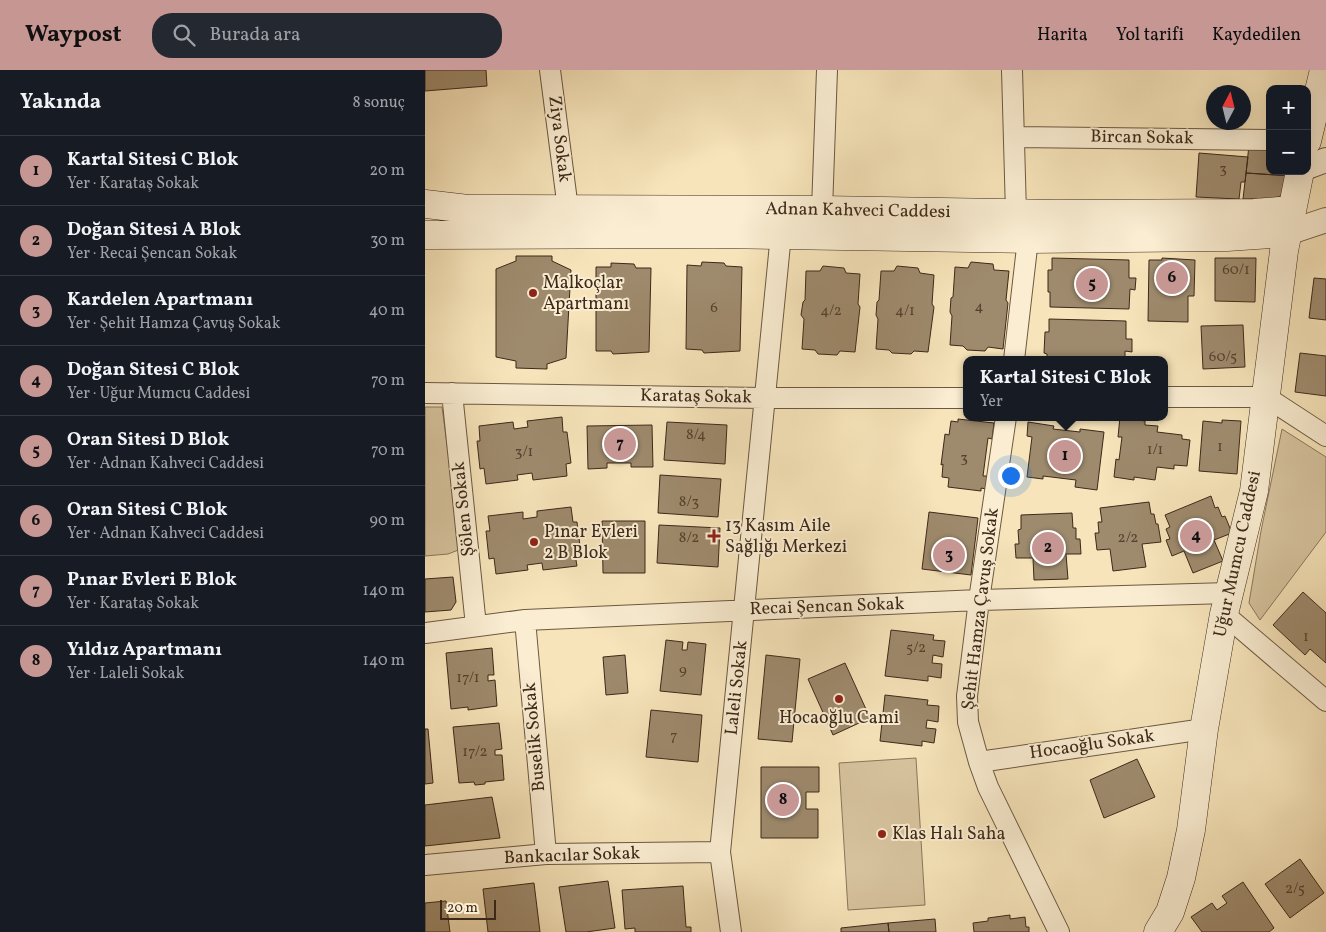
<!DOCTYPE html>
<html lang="tr">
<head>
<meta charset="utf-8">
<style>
	body { margin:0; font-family:Vollkorn,serif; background:#242831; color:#f1f3f6 }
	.controls { position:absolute; right:15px; top:15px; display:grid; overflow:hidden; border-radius:10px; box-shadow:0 5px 20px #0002 }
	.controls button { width:45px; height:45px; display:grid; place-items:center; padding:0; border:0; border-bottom:1px solid #363941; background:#171b24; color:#f1f3f6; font:25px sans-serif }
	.compass { position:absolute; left:781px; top:15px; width:45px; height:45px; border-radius:50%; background:#171b24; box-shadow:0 5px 20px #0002; rotate:7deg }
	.scale { position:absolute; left:15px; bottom:12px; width:56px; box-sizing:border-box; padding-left:5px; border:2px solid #3d2919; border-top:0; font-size:14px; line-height:18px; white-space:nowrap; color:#3d2919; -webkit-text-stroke:4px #faedd2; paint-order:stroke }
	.you { position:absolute; left:585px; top:405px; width:18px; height:18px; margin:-12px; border:4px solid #fff; border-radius:50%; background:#1a73e8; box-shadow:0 0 0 8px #1a73e833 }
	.badge { display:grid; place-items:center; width:32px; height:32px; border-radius:50%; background:#c59692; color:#111; font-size:16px; font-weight:700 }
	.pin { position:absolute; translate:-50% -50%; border:2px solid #fff; box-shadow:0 1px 5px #0006 }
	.popup { position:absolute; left:538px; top:286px; width:205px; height:65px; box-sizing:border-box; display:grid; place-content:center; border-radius:10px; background:#171b24; filter:drop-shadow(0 1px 4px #0005); font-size:16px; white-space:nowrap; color:#9ea1a6 }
	.popup b { font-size:19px; color:#f1f3f6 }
	.popup::after { content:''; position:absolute; left:50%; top:100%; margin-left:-10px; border:10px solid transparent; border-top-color:#171b24 }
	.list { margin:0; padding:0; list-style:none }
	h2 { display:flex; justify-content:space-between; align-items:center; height:65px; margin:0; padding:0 20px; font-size:21px }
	h2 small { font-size:16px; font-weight:400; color:#9ea1a6 }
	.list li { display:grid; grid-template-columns:32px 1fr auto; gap:15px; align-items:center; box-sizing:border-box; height:70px; padding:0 20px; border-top:1px solid #363941 }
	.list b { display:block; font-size:19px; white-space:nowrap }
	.list p { margin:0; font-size:16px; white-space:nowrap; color:#9ea1a6 }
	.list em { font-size:16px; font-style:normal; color:#9ea1a6 }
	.icon { flex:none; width:28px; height:28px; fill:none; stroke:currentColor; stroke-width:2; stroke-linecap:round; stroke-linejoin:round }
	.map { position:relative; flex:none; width:901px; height:862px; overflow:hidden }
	header { display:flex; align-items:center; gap:30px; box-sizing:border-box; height:70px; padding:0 25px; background:#c59692; color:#111 }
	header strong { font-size:24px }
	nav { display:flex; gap:28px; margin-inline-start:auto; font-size:18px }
	.search { width:350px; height:45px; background:#242831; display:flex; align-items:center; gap:12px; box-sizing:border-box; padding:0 18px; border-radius:20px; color:#9ea1a6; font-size:19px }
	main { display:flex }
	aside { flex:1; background:#171b24 }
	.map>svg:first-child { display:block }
	.green { fill:#d7c49f; stroke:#8a765c }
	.building { fill:#9e8a6d; stroke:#3d2919 }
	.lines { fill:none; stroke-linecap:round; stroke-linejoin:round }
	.minor-casing { stroke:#6c5841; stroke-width:22 }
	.tertiary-casing { stroke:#6c5841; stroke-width:26 }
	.secondary-casing { stroke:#3d2919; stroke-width:29 }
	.minor { stroke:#faedd2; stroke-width:20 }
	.tertiary { stroke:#faedd2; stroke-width:24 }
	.secondary { stroke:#faedd2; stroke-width:28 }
	.poi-dot { fill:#8f2418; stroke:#faedd2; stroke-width:2 }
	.labels { text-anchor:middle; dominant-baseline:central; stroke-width:4; stroke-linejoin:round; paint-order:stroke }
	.number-label { font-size:15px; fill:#55412e }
	.street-label { font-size:18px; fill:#3d2919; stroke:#faedd2 }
	.poi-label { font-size:18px; fill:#3d2919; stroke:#faedd2; text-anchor:start }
</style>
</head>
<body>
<header>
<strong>Waypost</strong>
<div class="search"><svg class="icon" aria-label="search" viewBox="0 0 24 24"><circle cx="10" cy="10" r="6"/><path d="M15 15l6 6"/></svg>Burada ara</div>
<nav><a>Harita</a><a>Yol tarifi</a><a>Kaydedilen</a></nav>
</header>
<main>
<aside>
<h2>Yakında<small>8 sonuç</small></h2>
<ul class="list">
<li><span class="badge">1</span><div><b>Kartal Sitesi C Blok</b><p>Yer · Karataş Sokak</p></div><em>20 m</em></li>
<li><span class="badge">2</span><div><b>Doğan Sitesi A Blok</b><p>Yer · Recai Şencan Sokak</p></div><em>30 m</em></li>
<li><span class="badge">3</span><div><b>Kardelen Apartmanı</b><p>Yer · Şehit Hamza Çavuş Sokak</p></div><em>40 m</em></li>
<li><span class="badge">4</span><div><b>Doğan Sitesi C Blok</b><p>Yer · Uğur Mumcu Caddesi</p></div><em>70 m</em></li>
<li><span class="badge">5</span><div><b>Oran Sitesi D Blok</b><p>Yer · Adnan Kahveci Caddesi</p></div><em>70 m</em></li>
<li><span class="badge">6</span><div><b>Oran Sitesi C Blok</b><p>Yer · Adnan Kahveci Caddesi</p></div><em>90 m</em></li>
<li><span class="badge">7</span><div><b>Pınar Evleri E Blok</b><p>Yer · Karataş Sokak</p></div><em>140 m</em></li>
<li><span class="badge">8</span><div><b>Yıldız Apartmanı</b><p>Yer · Laleli Sokak</p></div><em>140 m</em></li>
</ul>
</aside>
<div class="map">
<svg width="901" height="862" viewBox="0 0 901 862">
	<rect width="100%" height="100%" fill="#f7e4ba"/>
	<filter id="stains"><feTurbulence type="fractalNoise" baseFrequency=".004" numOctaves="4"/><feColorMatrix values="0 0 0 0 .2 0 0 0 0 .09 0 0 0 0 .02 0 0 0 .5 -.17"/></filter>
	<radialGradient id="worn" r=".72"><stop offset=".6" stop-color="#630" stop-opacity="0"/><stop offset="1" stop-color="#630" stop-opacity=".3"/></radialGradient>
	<path class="green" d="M0,337h17l19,142 -13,5 -23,2z
		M857,359l44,28v75l-66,88 -11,-17 12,-72z
		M491,688l9,147 -77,5 -9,-147z"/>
	<path class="building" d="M0,0h61l1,16 -62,5z
		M824,75l21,2v24h22l-1,5 -45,-3z
		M774,83l49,4 -3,25h-4l-2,17 -43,-2z
		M821,103l45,3 -3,18 -15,5h-30z
		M91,186h36v5l19,9 -5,88 -19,6v5l-31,-1v-7l-20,-4v-88l20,-8z
		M627,188l77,2v18h7l-1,12 -5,-1 -1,20 -79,-2v-15h-2v-22h4z
		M737,188l33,2 -1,36h-6v26l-40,-1 1,-61h13z
		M790,188h41l-1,44 -40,-1z
		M277,192l22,1 2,3 16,1 -2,84 -36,2 -2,-3 -16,-1 1,-84 14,1z
		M546,192l22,2 1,6 15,1 -3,29 2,3 -5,46 -15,-2 -3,4 -18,-1 -4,-4 -13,-1 2,-29 -2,-4 1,-14 2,-1 2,-30 13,1z
		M186,193l23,1 2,4h15l-2,84 -36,2 -2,-3h-15v-84h15z
		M398,196l21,2 2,5 14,1 -2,30 2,3 -5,45 -15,-1 -3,4 -19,-1 -3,-4 -13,-1 2,-30 -3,-4 2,-13 2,-2 1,-29h14z
		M472,196l21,2 2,5 14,2 -2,29 2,3 -6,45 -14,-1 -3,3 -19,-1 -3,-3 -13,-1 2,-30 -2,-4 1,-13 2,-2 2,-29h13z
		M889,208l12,1v41l-17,-2z
		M624,249l77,2v18h6v13l-7,-1v9h-78v-6l-3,-1 1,-21h4z
		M818,255l2,42 -42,2 -2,-43z
		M875,283l26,3v40l-31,-4z
		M137,347l1,15h4l4,31 -5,1 1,12 -34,4 -1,-7 -15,2 1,5 -32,4 -2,-16 -4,1 -3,-28h3l-1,-15 34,-4 1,7 14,-2 -1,-6z
		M695,347l25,4v4l13,1 -1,6 25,3v4l8,1 -3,26 -13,-1v4l-17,-2 -2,13 -21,-3v3l-20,-3 2,-18 3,1 3,-23h-4z
		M533,349l36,4 -2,16 -4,-1 -5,38h5l-2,13 -5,-1v3l-33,-4 1,-9 -7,-1 1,-13 -2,1 4,-31 4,1 2,-14 7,1z
		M797,350l19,1 -4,53 -38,-3 4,-50 19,2z
		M242,352l60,3 -2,39 -61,-4z
		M603,352l26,4 -1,3 27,3v-3l24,3 -7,58 -22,-3 1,-7 -33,-4v3l-16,-2 5,-40 -5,-1z
		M227,355l1,42h-22v-4h-24v5l-19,1 -1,-43z
		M235,405l61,4 -3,38 -60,-4z
		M786,426l4,12 3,-1 4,10 3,-1 7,17 -18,7 9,21 -30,12 -9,-22 -12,5 -6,-16 4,-1 -4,-10 4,-2 -5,-12z
		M724,432l2,12h3l2,10h2l3,18 -19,2 4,23 -33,4 -3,-22 -13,1 -2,-17h4l-1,-11h4l-2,-14z
		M146,437l2,15h4l4,32h-6l2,12 -34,4 -1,-7 -15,2 1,5 -32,4 -2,-16 -5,1 -3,-28h4l-2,-15 35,-4v7l14,-2v-6z
		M504,442l49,6 -7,57 -49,-6z
		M647,443l1,15h3v11h4l1,15h-15l2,25 -34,1 -1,-22h-17l-1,-14h4l-1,-14 3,-1v-14z
		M177,451h43v52h-42z
		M234,455l61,3 -2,39 -61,-4z
		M28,507l3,25 -5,8 -26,2v-33z
		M878,522l23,21v50l-16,-14 -5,6 -32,-30z
		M466,560l43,5 -1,5 12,1 -2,16 -10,-2 -1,8 10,1 -1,14 -13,-2v5l-43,-5z
		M241,570l17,2 -1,8h5l1,-8 18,2 -5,51 -41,-4z
		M67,578l2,27h-6v6l7,-1 2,26 -29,4v-3l-17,2 -5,-56z
		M200,585l3,38 -22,2 -3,-38z
		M341,585l34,4 -8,83 -34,-3z
		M420,593l25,55 -37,17 -25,-56z
		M460,625l43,5 -1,5 12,1 -1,16 -11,-2 -1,8 10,1 -2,14 -12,-2v5l-42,-5z
		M226,640l51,5 -4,47 -52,-5z
		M74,653l3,26 -7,1v5h7l2,25 -19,2v2l-10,1 -1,-3 -15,1 -6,-56z
		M0,659h3l5,54 -8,1z
		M712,689l18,38 -51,21 -14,-38z
		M336,697h58v25h-13v17h12v29h-57z
		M67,727l8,41 -75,8v-41z
		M875,789l24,34 -34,25 -25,-34z
		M183,811l7,47 -29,4h-20l-7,-45z
		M818,812l31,46 -5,4h-67l-11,-15 21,-14 5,7 10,-7 -5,-7z
		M109,813l6,49h-52l-5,-43z
		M258,816l3,41h5v5h-56v-4l-10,1 -3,-39z
		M21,831l4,31h-25v-29z
		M585,845v4l15,-2 1,10h3v5h-55l-1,-9 15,-2v-3z
		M510,849l1,13h-47l-1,-9z
		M463,853l1,9h-48v-4z"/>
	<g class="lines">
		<defs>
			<path id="minor" d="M125,0l18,139
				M587,0l4,143
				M589,67l256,3
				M397,140l5,-140
				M589,290l14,-121
				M0,323l340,5h201
				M27,323l24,233
				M739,327h102l60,39
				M581,347l-27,183 -12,96 1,26 11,40 9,25 71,145
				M799,544l102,87
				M100,550l21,234
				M0,563l100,-13 454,-20 250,-7
				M554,692l225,-33
				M0,795l121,-11 174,-2
				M306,862l-11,-80 61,-618"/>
			<path id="tertiary" d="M882,97l19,-7
				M862,163l39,-13"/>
			<path id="secondary" d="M882,71l17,-71
				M0,134l43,5 354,1 234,4 198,-1 37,-3
				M0,165l288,-1 315,5 199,-2 60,-4
				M733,862l12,-20 11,-34 10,-48 13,-101 20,-115 30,-123 30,-240 16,-80"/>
		</defs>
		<use href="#minor" class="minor-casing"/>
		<use href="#tertiary" class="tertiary-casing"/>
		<use href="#secondary" class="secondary-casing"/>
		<use href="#minor" class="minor"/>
		<use href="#tertiary" class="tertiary"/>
		<use href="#secondary" class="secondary"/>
	</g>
	<g class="poi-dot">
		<circle cx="108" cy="223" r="5"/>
		<path d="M286.5 458.5h5v5h5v5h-5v5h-5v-5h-5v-5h5z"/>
		<circle cx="109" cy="472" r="5"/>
		<circle cx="414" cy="629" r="5"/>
		<circle cx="457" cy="764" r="5"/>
	</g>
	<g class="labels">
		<g class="number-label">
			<text x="798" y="99">3</text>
			<text x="811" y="200">60/1</text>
			<text x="554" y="237">4</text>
			<text x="289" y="238">6</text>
			<text x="406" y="241">4/2</text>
			<text x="480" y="241">4/1</text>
			<text x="798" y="287">60/5</text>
			<text x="271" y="365">8/4</text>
			<text x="795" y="377">1</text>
			<text x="730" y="380">1/1</text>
			<text x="99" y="382">3/1</text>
			<text x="539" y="388">3</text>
			<text x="264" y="432">8/3</text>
			<text x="264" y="468">8/2</text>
			<text x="703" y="468">2/2</text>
			<text x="881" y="567">1</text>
			<text x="491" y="578">5/2</text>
			<text x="258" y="600">9</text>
			<text x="43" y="608">17/1</text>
			<text x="249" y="666">7</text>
			<text x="50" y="682">17/2</text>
			<text x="870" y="819">2/5</text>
		</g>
		<g class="street-label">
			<text transform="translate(717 68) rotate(1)">Bircan Sokak</text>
			<text transform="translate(134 69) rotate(83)">Ziya Sokak</text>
			<text transform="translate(433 141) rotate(1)">Adnan Kahveci Caddesi</text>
			<text transform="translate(271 327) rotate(1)">Karataş Sokak</text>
			<text transform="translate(39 439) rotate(-96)">Şölen Sokak</text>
			<text transform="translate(813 484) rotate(-78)">Uğur Mumcu Caddesi</text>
			<text transform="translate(402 537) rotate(-2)">Recai Şencan Sokak</text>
			<text transform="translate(556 539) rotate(-83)">Şehit Hamza Çavuş Sokak</text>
			<text transform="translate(312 618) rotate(-84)">Laleli Sokak</text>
			<text transform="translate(110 667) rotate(-95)">Buselik Sokak</text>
			<text transform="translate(667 675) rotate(-8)">Hocaoğlu Sokak</text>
			<text transform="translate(147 786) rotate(-2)">Bankacılar Sokak</text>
		</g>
		<g class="poi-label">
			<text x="118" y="213">Malkoçlar<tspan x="118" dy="21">Apartmanı</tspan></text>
			<text x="300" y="456">13 Kasım Aile<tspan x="300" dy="21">Sağlığı Merkezi</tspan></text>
			<text x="119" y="462">Pınar Evleri<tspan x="119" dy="21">2 B Blok</tspan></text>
			<text x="414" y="648" text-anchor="middle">Hocaoğlu Cami</text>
			<text x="467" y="764">Klas Halı Saha</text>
		</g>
	</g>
	<rect width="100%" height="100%" filter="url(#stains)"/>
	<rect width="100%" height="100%" fill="url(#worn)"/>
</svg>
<div class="controls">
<button>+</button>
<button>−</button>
</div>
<svg class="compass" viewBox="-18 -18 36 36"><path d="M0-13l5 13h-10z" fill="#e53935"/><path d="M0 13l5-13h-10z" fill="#9ea1a6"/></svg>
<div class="scale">20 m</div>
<div class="you"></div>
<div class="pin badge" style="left:640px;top:386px">1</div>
<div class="popup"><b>Kartal Sitesi C Blok</b>Yer</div>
<div class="pin badge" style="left:623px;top:478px">2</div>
<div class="pin badge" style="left:524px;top:485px">3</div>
<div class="pin badge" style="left:771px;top:466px">4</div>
<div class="pin badge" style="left:667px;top:214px">5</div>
<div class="pin badge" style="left:747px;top:208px">6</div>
<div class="pin badge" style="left:195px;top:374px">7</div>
<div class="pin badge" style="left:358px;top:730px">8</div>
</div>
</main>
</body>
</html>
